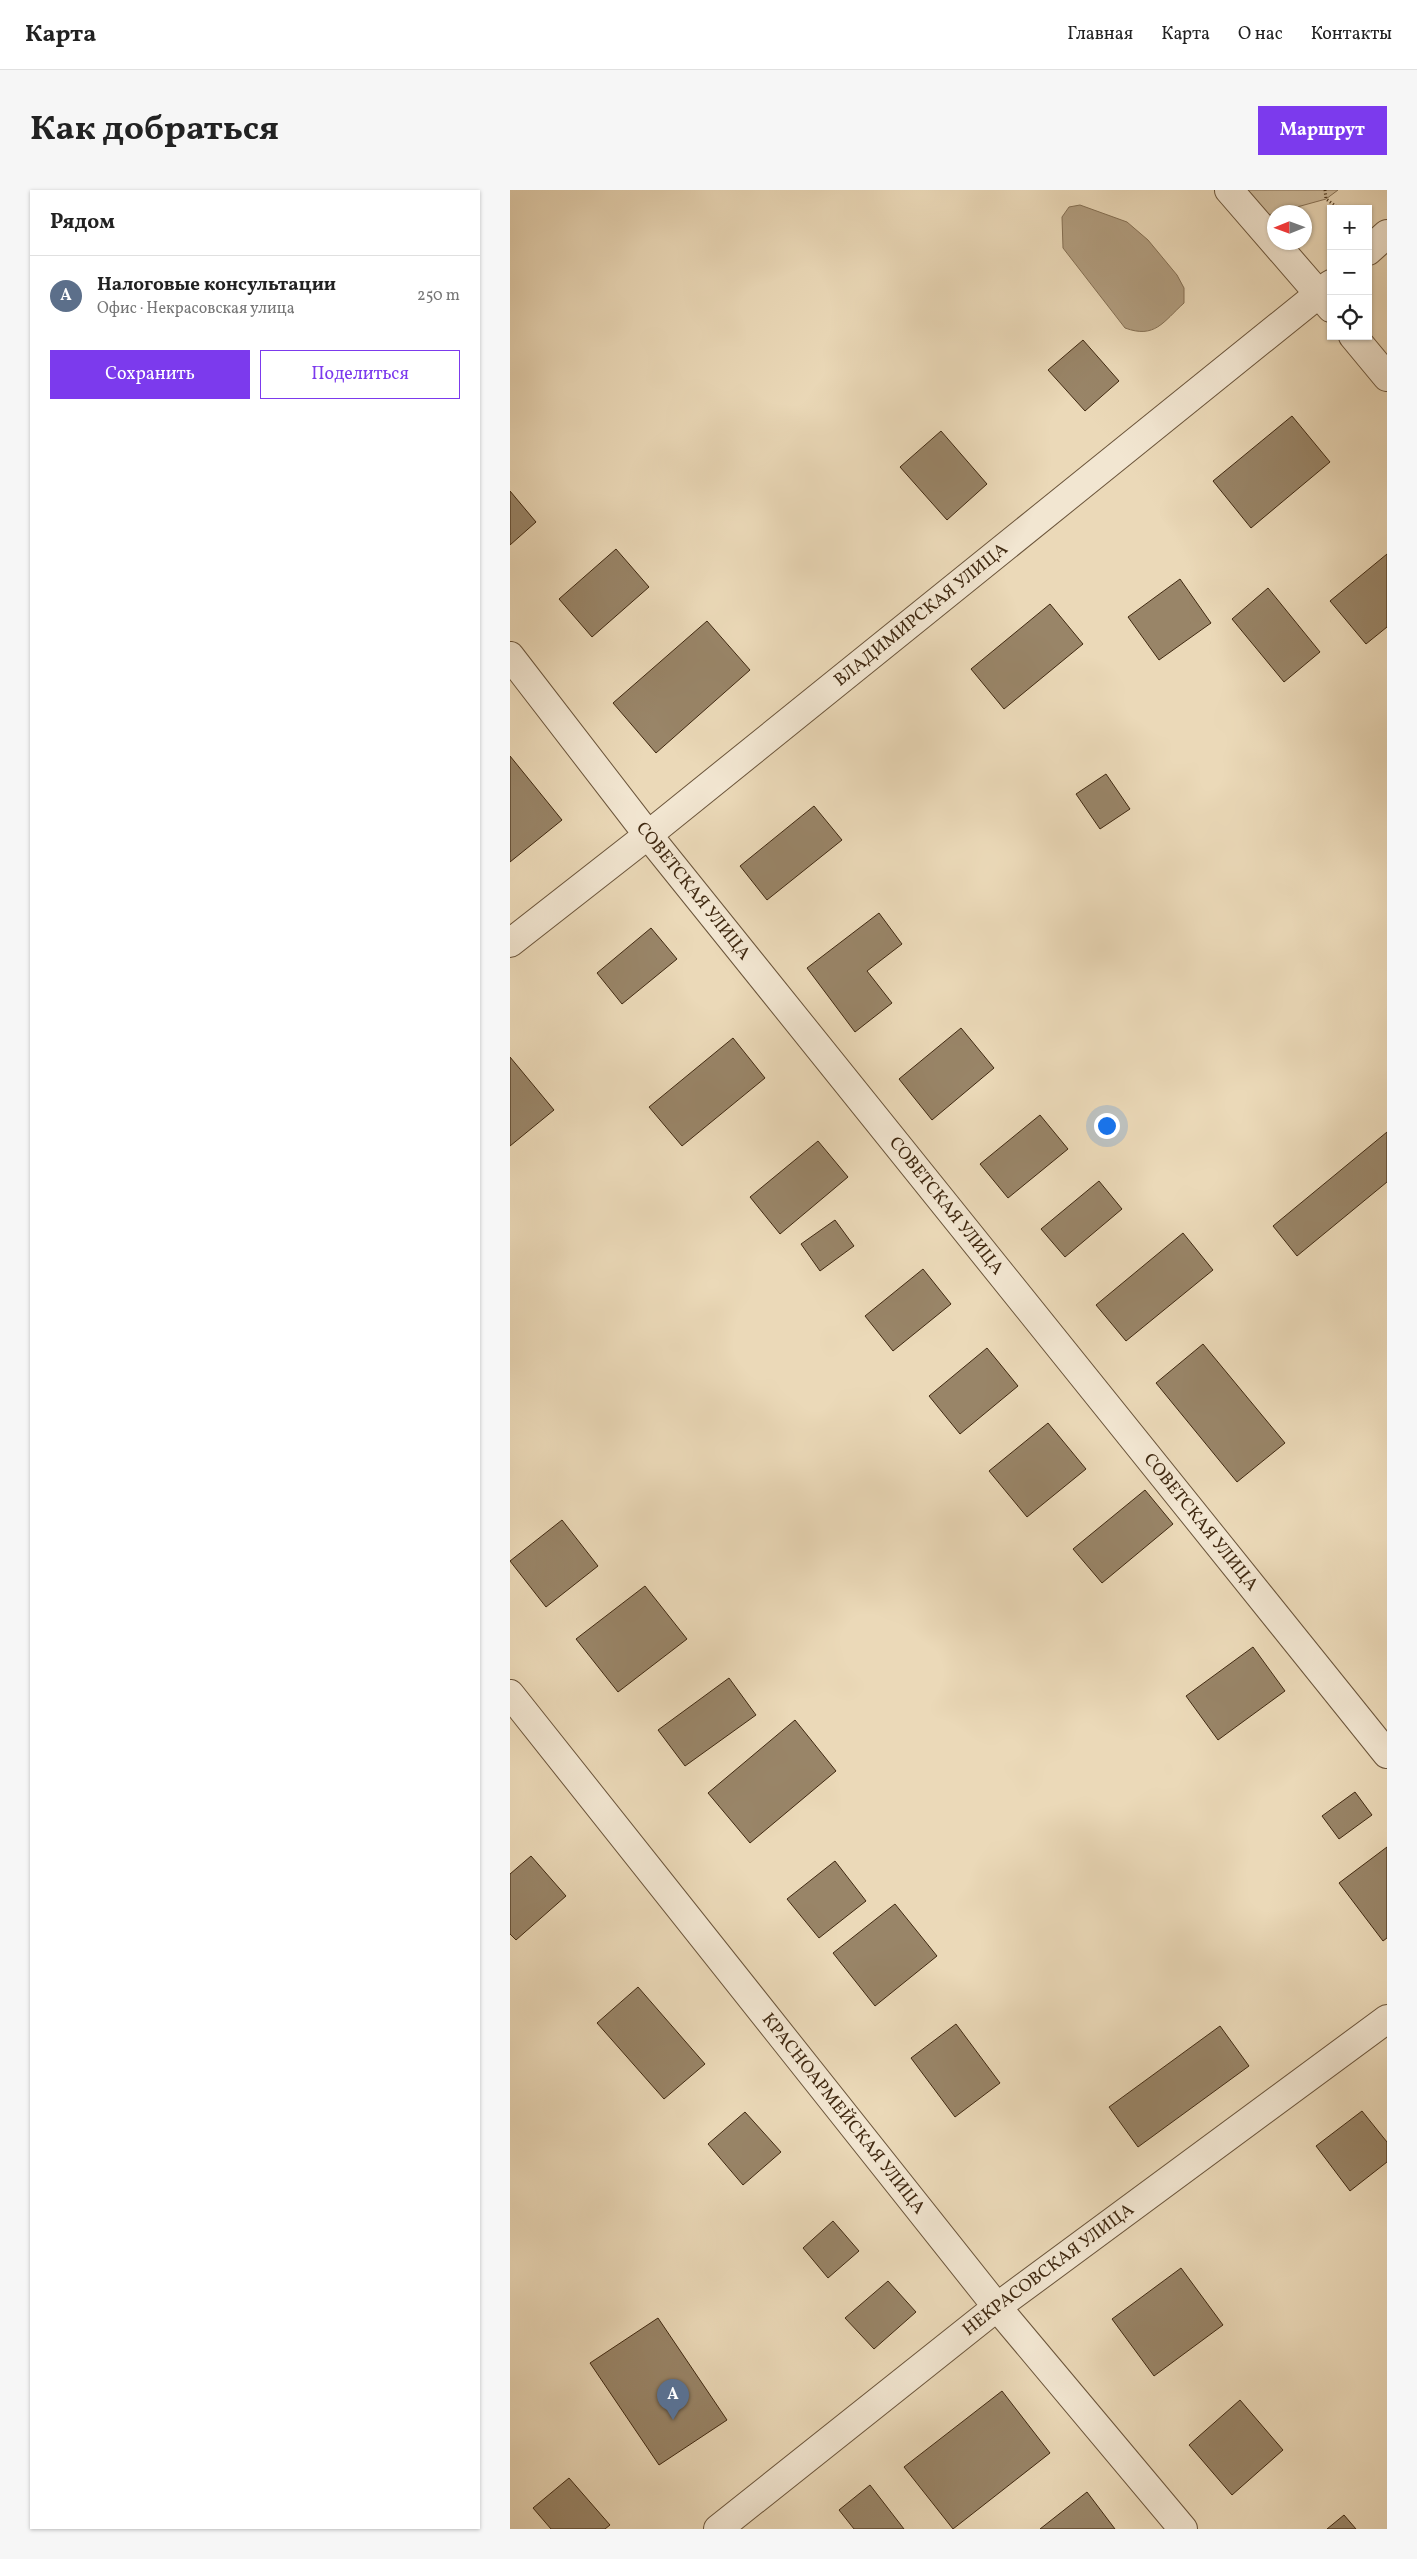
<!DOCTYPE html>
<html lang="ru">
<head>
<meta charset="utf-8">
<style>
	body { margin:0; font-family:Vollkorn,serif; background:#f6f6f6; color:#222 }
	.controls { position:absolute; right:15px; top:15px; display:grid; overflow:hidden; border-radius:0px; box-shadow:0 1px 4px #0004 }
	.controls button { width:45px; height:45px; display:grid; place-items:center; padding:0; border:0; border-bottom:1px solid #e0e0e0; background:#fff; color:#222; font:25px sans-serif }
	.compass { position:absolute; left:757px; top:15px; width:45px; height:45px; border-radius:50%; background:#fff; box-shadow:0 1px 4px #0004; rotate:269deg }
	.you { position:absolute; left:596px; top:935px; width:18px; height:18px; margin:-12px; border:4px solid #fff; border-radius:50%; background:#1a73e8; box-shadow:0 0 0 8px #1a73e833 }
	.badge { display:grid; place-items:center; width:32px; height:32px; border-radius:50%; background:#7c3aed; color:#fff; font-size:16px; font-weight:700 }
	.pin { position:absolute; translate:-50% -41px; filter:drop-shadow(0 1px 2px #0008) }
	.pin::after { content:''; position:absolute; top:26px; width:18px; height:15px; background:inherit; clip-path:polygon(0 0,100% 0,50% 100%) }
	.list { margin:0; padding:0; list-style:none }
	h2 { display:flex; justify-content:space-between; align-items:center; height:65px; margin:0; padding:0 20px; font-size:21px }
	h2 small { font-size:16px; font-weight:400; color:#767676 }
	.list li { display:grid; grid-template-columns:32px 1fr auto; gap:15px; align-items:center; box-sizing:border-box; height:80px; padding:0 20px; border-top:1px solid #e0e0e0 }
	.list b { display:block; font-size:19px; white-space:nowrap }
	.list p { margin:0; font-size:16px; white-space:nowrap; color:#767676 }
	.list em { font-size:16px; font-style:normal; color:#767676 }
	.actions { display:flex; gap:10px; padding:15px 20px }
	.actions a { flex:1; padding:11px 0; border:1px solid #7c3aed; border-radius:0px; text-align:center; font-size:18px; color:#7c3aed }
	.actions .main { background:#7c3aed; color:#fff }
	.icon { flex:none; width:28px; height:28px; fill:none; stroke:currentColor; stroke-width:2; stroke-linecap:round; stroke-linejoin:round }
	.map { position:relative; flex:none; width:877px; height:2339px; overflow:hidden; border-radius:0px }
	header { display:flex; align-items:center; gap:30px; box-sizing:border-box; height:70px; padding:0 25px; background:#fff; border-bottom:1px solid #e0e0e0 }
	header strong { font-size:24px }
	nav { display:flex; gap:28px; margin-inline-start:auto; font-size:18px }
	.intro { display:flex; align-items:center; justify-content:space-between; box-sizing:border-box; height:120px; padding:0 30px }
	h1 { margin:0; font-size:35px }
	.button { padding:12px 22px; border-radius:0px; background:#7c3aed; color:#fff; font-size:18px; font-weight:700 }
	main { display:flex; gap:30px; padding:0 30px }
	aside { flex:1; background:#fff; border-radius:0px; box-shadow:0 1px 4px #0004 }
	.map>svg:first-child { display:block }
	.green { fill:#cebb9c; stroke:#877256 }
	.water { fill:#b19d7f; stroke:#846f53 }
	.building { fill:#998568; stroke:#402911 }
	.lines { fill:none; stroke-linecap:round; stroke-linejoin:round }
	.minor-casing { stroke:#6b553b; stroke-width:30 }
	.path { stroke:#402911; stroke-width:3; stroke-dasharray:1 2.5; stroke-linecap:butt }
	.minor { stroke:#f2e6d1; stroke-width:28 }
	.labels { text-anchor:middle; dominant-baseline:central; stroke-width:4; stroke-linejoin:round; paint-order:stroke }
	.street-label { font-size:18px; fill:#402911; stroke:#f2e6d1 }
</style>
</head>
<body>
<header>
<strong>Карта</strong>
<nav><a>Главная</a><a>Карта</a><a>О нас</a><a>Контакты</a></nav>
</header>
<div class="intro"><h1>Как добраться</h1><a class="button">Маршрут</a></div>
<main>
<aside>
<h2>Рядом<small></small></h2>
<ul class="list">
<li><span class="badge" style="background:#5c6f8a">A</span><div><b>Налоговые консультации</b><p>Офис · Некрасовская улица</p></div><em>250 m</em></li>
</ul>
<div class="actions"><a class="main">Сохранить</a><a>Поделиться</a></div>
</aside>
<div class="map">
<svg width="877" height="2339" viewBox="0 0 877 2339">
	<rect width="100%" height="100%" fill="#ebd9b8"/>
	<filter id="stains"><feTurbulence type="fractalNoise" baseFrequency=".004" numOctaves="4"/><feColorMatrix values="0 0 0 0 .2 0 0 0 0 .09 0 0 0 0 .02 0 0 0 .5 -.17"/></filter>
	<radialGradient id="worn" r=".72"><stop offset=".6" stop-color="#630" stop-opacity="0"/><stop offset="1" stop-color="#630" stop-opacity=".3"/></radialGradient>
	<path class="green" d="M737,0h91l-12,9 -58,16z"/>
	<path class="water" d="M570,15l47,17 21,18 29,35 7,13v15c-21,19 -29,36 -59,25l-62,-80 -1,-31 7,-10z"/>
	<path class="building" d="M573,150l36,41 -34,30 -37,-41z
		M782,226l38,46 -79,66 -38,-47z
		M431,241l46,53 -40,36 -47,-53z
		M0,301l26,31 -26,23z
		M106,359l33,38 -57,50 -33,-38z
		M877,364v73l-21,17 -36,-43z
		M670,389l31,44 -52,37 -31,-43z
		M758,398l52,64 -36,30 -52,-63z
		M540,414l33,40 -79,65 -33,-40z
		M197,431l43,49 -94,83 -43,-50z
		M0,566l52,64 -52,42z
		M596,584l24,35 -30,20 -24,-35z
		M304,616l28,34 -75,60 -27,-34z
		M369,723l23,31 -35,27 25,32 -37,29 -48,-64z
		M141,738l26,31 -55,45 -25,-31z
		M451,838l33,40 -62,52 -33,-41z
		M223,848l32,40 -83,68 -33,-39z
		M0,867l44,53 -44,36z
		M530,925l28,34 -60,49 -28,-34z
		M877,942v50l-90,74 -24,-30z
		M308,951l30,36 -68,57 -30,-37z
		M589,991l23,28 -57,48 -24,-28z
		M325,1030l19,26 -34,25 -19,-27z
		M673,1043l30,37 -87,71 -30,-36z
		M413,1079l28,35 -58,47 -28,-35z
		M693,1154l82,99 -48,39 -81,-99z
		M477,1158l31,38 -58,48 -31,-38z
		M538,1233l38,46 -59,48 -38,-46z
		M635,1300l28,34 -71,59 -29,-34z
		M52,1330l36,46 -52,41 -36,-46z
		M135,1396l42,53 -69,53 -42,-53z
		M743,1457l32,44 -67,49 -32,-44z
		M219,1488l27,37 -71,51 -27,-36z
		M285,1530l41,51 -86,72 -42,-50z
		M845,1602l17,23 -33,24 -17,-23z
		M877,1657v91l-4,3 -44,-58z
		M21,1666l35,40 -50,44 -6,-6v-60z
		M325,1671l31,40 -47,37 -32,-39z
		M385,1714l42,52 -62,50 -42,-53z
		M128,1797l67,77 -41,35 -67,-76z
		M446,1834l44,59 -45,34 -44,-59z
		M710,1836l29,40 -111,81 -29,-40z
		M852,1921l25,31v20l-37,29 -34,-45z
		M235,1922l36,40 -38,33 -35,-41z
		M323,2031l26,30 -31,27 -25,-30z
		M671,2078l42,57 -69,51 -42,-57z
		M378,2091l28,31 -42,37 -29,-31z
		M148,2128l69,102 -68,45 -69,-102z
		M492,2201l48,62 -97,76 -49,-62z
		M730,2210l43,50 -51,45 -43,-50z
		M59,2288l41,47 -5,4h-54l-18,-21z
		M360,2295l34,44h-50l-15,-19z
		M577,2302l28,37h-75z
		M834,2325l12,14h-29z"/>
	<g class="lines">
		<defs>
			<g id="minor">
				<path d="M719,0l102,118"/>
				<path d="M858,61l19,-17"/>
				<path d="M843,146l34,41"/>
				<path id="s1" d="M0,466l138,179 739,919"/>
				<path id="s2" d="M0,753l138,-108 683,-551"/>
				<path id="s3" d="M0,1504l487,613 186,222"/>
				<path id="s4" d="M208,2339l279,-222 390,-288"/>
			</g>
		</defs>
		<use href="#minor" class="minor-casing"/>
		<path class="path" d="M815,0l1,9 14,10"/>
		<use href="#minor" class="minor"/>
	</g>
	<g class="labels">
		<g class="street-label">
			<text stroke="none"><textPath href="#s2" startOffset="526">ВЛАДИМИРСКАЯ УЛИЦА</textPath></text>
			<text stroke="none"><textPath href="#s1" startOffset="298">СОВЕТСКАЯ УЛИЦА</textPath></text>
			<text stroke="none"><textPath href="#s1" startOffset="702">СОВЕТСКАЯ УЛИЦА</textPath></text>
			<text stroke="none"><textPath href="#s1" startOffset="1108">СОВЕТСКАЯ УЛИЦА</textPath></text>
			<text stroke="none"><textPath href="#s3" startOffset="536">КРАСНОАРМЕЙСКАЯ УЛИЦА</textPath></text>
			<text stroke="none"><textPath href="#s4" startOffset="420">НЕКРАСОВСКАЯ УЛИЦА</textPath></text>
		</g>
	</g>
	<rect width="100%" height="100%" filter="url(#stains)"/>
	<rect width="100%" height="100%" fill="url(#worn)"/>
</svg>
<div class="controls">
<button>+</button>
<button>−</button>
<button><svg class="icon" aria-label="locate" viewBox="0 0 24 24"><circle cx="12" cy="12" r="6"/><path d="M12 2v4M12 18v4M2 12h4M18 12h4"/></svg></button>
</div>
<svg class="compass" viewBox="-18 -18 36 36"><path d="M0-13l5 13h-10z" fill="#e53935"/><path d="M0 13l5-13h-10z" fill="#767676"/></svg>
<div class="you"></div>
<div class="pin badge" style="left:163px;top:2230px;background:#5c6f8a">A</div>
</div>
</main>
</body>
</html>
